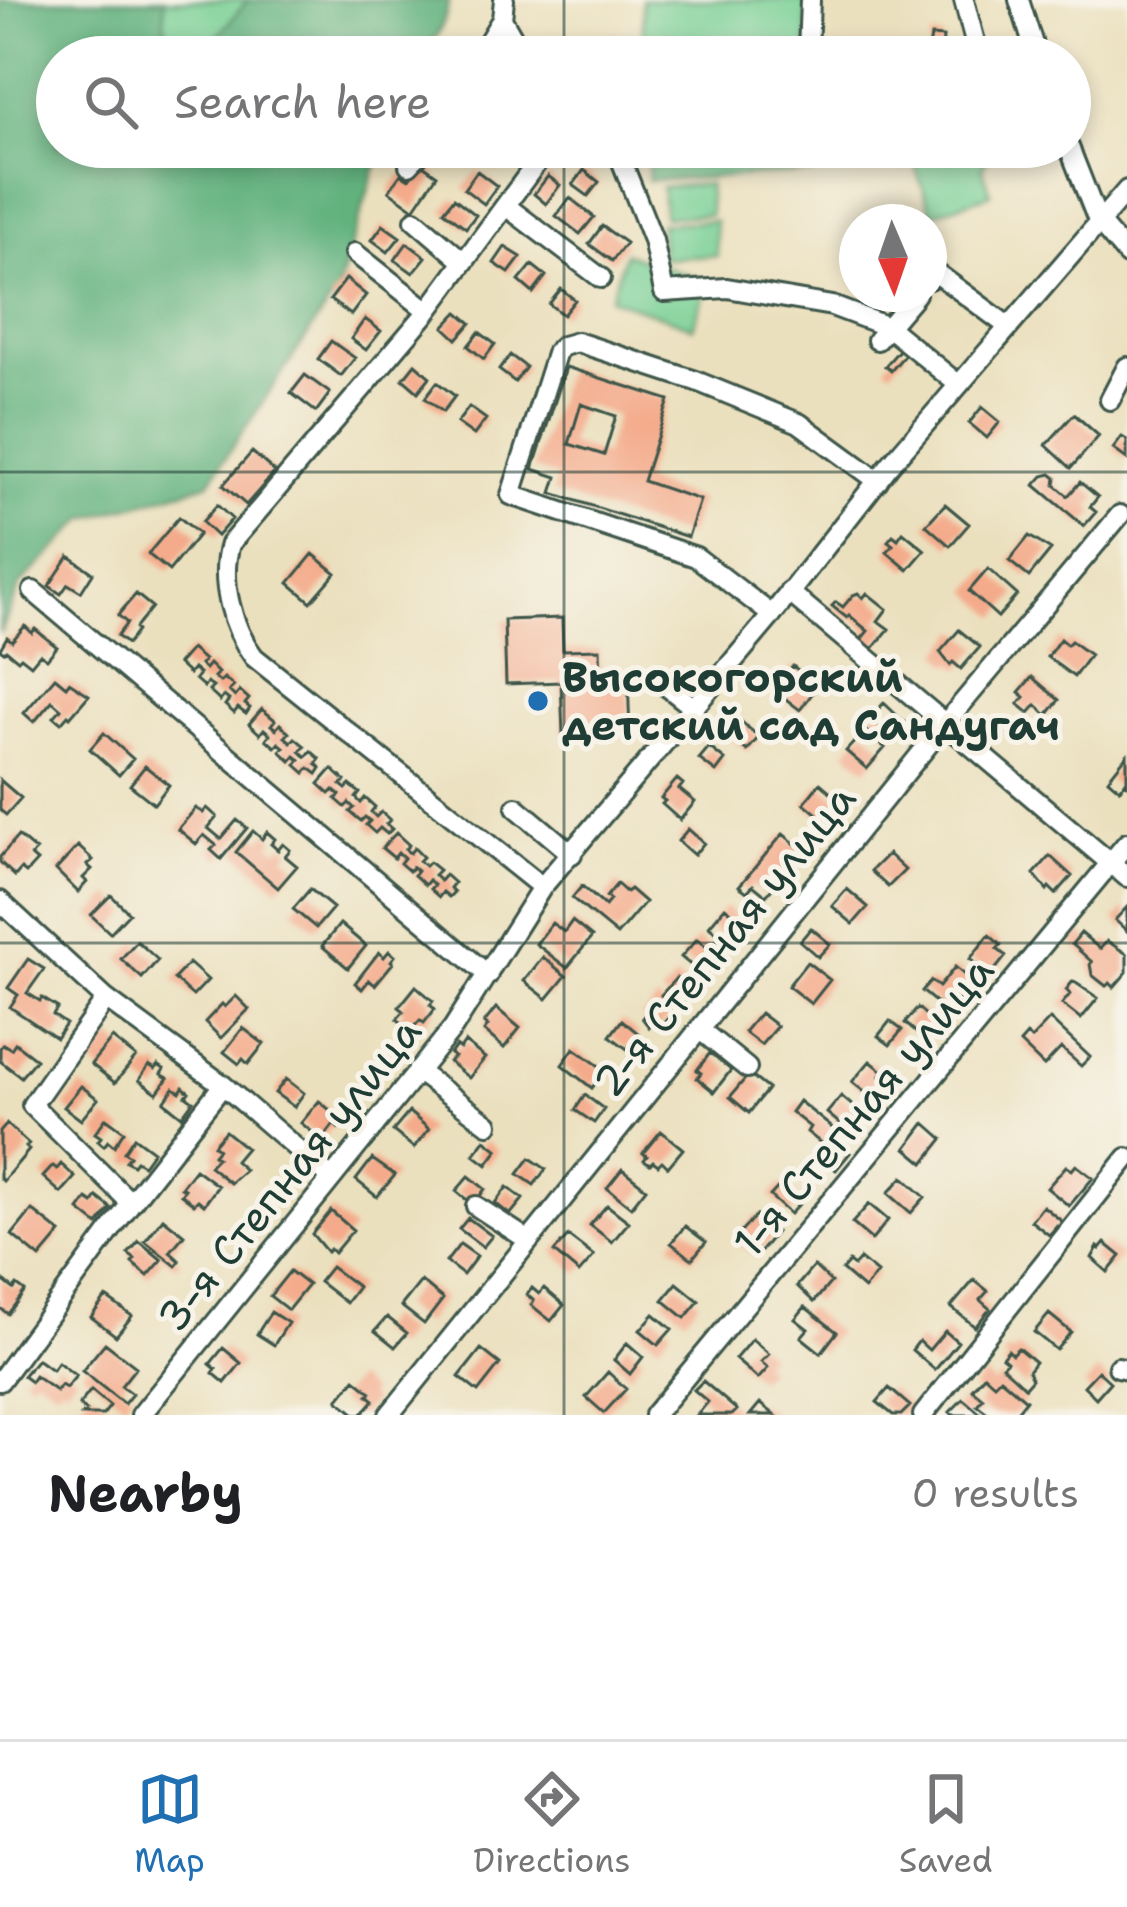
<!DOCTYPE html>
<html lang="en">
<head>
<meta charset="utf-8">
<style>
	body { margin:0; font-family:"Shantell Sans",sans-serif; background:#f6f6f6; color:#202124 }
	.compass { position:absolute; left:839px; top:204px; width:108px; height:108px; border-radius:50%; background:#fff; box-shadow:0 6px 18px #0003; rotate:178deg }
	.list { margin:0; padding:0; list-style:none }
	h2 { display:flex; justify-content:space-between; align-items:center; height:156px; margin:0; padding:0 48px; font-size:51px }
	h2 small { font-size:39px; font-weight:400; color:#757577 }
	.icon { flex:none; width:66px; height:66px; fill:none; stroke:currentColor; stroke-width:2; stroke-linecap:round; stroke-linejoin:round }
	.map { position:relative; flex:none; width:1127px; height:1415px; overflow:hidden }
	.search { position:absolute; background:#fff; box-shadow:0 6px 18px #0003; left:36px; right:36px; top:36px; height:132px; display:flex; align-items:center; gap:30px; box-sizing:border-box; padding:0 42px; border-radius:66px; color:#757577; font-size:45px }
	.sheet { height:324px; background:#fff }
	nav { display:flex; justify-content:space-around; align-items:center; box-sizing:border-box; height:168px; border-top:3px solid #e0e0e0; background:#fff; font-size:33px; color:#757577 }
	nav a { display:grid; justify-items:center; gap:6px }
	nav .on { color:#1f6fb2 }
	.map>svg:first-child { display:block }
	.green { fill:#79d095; stroke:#4c8664; stroke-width:3 }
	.forest { fill:#62b27e; stroke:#407859; stroke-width:3 }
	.building { fill:#f4ab8b; fill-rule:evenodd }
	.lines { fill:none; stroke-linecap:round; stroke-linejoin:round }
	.minor-casing { stroke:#3e5549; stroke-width:24 }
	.minor { stroke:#fff; stroke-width:18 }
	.grid { fill:none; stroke:#1f3d34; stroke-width:3; stroke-opacity:0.55 }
	.poi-dot { fill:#1f6fb2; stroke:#f7f3e8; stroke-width:4.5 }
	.labels { text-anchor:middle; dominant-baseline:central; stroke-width:10; stroke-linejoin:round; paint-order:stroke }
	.poi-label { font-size:42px; font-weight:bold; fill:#1f3d34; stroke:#f7f3e8; text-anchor:start }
	.street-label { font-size:42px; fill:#1f3d34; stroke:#f7f3e8 }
</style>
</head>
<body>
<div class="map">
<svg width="1127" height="1415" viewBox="0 0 1127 1415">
	<rect width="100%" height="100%" fill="#f7f3e8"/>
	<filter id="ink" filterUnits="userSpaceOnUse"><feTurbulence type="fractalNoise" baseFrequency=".00833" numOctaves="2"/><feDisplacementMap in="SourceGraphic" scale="24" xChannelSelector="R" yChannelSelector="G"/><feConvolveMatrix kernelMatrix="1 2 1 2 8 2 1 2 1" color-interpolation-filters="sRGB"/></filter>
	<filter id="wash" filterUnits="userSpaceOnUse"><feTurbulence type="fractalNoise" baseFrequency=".004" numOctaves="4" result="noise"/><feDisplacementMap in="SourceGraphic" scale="48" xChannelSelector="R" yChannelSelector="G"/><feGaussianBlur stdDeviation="2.7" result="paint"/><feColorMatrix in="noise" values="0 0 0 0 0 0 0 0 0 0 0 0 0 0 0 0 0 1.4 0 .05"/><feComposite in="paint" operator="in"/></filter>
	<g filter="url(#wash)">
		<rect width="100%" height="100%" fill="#ebe0be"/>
		<path class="green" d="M151,0h99l-37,57h-82z
			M642,0h164l2,57h-164z
			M648,147h164l2,26 -165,7z
			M932,147h19l2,3 10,-3h18l5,16 -4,3 9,28 -59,20 -18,-51 20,-8z
			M708,184l2,31 -46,2 -2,-30z
			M715,221l2,35 -55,2 -2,-34z
			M625,253l84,29 -16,45 -83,-29z"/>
		<path class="forest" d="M0,0h164v22l8,35h-115v90h325l-45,144 -129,193 -123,35 -65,66 -20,49z
			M248,0h201l-5,21 -18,36h-226z"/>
		<g id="blocks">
			<path class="building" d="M626,34l1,23h-41l-1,-21z
				M931,36l12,1 -1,13 -13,-1z
				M420,163l17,12 -23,34 -25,-18 12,-17 8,5z
				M584,170l15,12 -11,14 -15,-11z
				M477,171l20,15 -13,18 -20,-15z
				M548,176l12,9 -14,19 -12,-10z
				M454,198l22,17 -10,13 -22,-17z
				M570,198l24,19 -14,17 -24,-18z
				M383,225l17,12 -12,15 -16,-12z
				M602,226l24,17 -14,18 -23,-17z
				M407,243l19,14 -13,16 -18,-13z
				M505,247l16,10 -12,16 -15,-10z
				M532,265l14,11 -13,17 -14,-12z
				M346,279l20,16 -15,20 -21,-15z
				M561,289l14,11 -12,15 -14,-11z
				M458,312l13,11 -14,16 -13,-12z
				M365,319l16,12 -15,19 -15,-11z
				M479,332l16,12 -11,15 -16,-13z
				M331,341l24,17 -14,18 -23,-17z
				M901,348l5,5 -15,18 -6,-5z
				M510,355l16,12 -11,15 -16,-12z
				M415,364l15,13 -12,15 -15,-13z
				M566,367l103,33 -26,81 57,19 -12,37 -136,-44 5,-16 -24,-8zM581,404l35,12 -12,39 -35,-11z
				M305,375l25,18 -14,19 -25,-19z
				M437,382l18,14 -12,16 -18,-14z
				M469,407l17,12 -12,16 -17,-12z
				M982,407l18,15 -13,16 -18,-15z
				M1074,414l25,22 -28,32 -25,-23z
				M1122,437l5,3v19l-14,-10z
				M252,452l23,20 -29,33 -23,-20z
				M1051,474l5,4 -1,7 13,11 12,-14 18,15 -8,10 6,5 -12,14 -49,-41 8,-9z
				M945,504l24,20 -19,22 -24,-21z
				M217,505l15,14 -15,17 -15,-14z
				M179,517l20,17 -30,37 -21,-17z
				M903,532l22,18 -17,20 -21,-18 6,-7 -5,-4 5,-6 5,4z
				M1029,536l22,14 -22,27 -20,-16z
				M313,554l23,19 -25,29 -22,-19z
				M69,556l24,17 -12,19 -13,-8 -7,10 -12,-8z
				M988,569l29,26 -19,22 -29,-26z
				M858,593l5,5 4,-5 20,16 -9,12 11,8 -18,22 -12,-9 9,-11 -19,-16 -2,3 -15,-12 4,-4 7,5 10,-12z
				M136,594l16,13 -17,21 2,3 -10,13 -10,-8 10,-13 -9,-8z
				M562,618l1,32 37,-1 1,29 27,-1 2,56 -67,2 -2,-53 -55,2 -2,-64z
				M25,626l7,7 3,-4 22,18 -10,12 -7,-5 -9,11 -10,-8 -3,3 -12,-10 -2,2 -4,-3 7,-12 5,4z
				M959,630l21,17 -19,22 -8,-7 -3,3 -10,-13z
				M1060,639l7,6 4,-4 19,14 -16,22 -27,-20z
				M191,649l13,11 -4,5 5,4 4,-5 9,9 -4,4 6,5 4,-4 10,8 -5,5 6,6 5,-6 9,8 -4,5 5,4 -4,6 -8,-6 -4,5 -9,-8 4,-5 -5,-4 -4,5 -11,-10 4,-4 -6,-4 -3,4 -9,-8 4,-5 -6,-5 -4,5 -11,-10z
				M793,666l25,20 -18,24 -26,-20z
				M55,677l11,9 3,-4 20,13 -19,22 -2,-2 -7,8 -7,-6 7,-8 -9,-8 -18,21 -10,-9z
				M1032,677l27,23 -12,15 -11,-10 -7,8 -11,-9 7,-7 -6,-5z
				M884,703l20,19 -13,14 -20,-19z
				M262,709l13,11 -4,5 5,4 4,-5 9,9 -4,4 6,5 4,-4 10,8 -5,5 6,6 5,-6 9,8 -4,5 5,4 -4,6 -8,-6 -4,5 -9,-8 4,-5 -5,-4 -4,5 -11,-10 4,-4 -5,-4 -4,4 -9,-8 4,-5 -6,-5 -4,5 -11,-10z
				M738,719l21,18 -12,14 -21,-18z
				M865,730l20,18 -18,21 -21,-18z
				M104,733l29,26 -14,16 -29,-26z
				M709,747l16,13 -9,12 -17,-13z
				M1127,755v29l-2,-2 -5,7 -12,-10z
				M145,766l24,19 -15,19 -24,-19z
				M332,769l13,12 -4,4 5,4 4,-4 10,8 -4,5 5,5 4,-5 10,9 -4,5 5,5 5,-5 9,8 -4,4 6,5 -5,5 -7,-6 -5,5 -9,-8 4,-4 -5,-4 -4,4 -11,-9 4,-4 -5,-5 -4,4 -9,-8 4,-4 -6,-5 -4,4 -11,-10z
				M677,779l6,5 -4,5 16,13 -15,18 -18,-16 3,-3 -4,-3z
				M0,780l21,18 -15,17 -6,-5z
				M820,783l20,17 -17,19 -19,-16z
				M196,808l7,5 4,-5 10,9 -9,11 13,11 16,-19 10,8 -26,31 -10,-9 5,-5 -12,-10 -8,9 -18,-15z
				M688,829l16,14 -10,12 -16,-14z
				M253,831l9,8 5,-7 8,7 -4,5 7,6 5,-6 7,6 -5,6 12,10 -19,22 -42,-36z
				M396,833l13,12 -4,4 2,2 3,2 4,-5 9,9 -4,4 6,5 4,-4 10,8 -5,5 6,6 5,-6 9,8 -4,5 4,4 -5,5 -6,-5 -4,5 -9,-8 4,-4 -5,-5 -4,5 -11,-10 3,-4 -5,-4 -3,4 -9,-8 4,-5 -3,-2 -3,-3 -4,5 -12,-10z
				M783,834l21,17 -38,45 -13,-11 -6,7 -8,-6z
				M18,836l18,15 -5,5 6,5 -11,12 -5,-4 -6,7 -15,-14v-5z
				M78,846l15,14 -6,5 5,4 -9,9 4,4 -9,10 -22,-22z
				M888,854l17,16 -17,17 -17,-16z
				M1050,856l22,20 -16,18 -7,-7 -2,3 -13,-16z
				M617,884l9,8 4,-3 15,13 -28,33 -45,-37 10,-12 23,20 5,-6 -4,-3z
				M310,889l23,19 -17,20 -23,-19z
				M847,889l21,18 -15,17 -21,-18z
				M111,895l18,18 -19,20 -19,-18z
				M725,907l22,18 -16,20 -22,-19z
				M1127,907v24l-12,-11z
				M572,921l20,16 -25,31 -31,-24 16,-21 12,9z
				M340,924l26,22 -18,22 -26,-22z
				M811,928l19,16 -12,13 -18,-16z
				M1081,933l19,16 7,-8 20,13v18l-13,15 -4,-4 -4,3 -14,-11 -2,-11 2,-2 -20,-18z
				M989,935l12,10 -4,4 9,7 -15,19 -21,-16z
				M697,939l22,18 -15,19 -23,-19z
				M137,941l21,19 -16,18 -21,-19z
				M389,951l6,5 -4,5 2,2 -18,22 -6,-5 -7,9 -7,-6 24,-31 5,5z
				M543,957l23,19 -19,23 -23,-18z
				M28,959l16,10 -17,24 13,8 2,-3 16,10 -5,7 13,9 -10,14 -46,-31 8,-12 -10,-7z
				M807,962l23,18 -19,24 -23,-18z
				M189,963l19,17 -15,16 -19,-17z
				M955,967l18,15 -6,7 4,3 -7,9 -4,-3 -3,4 -3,-2 -9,10 -23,-19 9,-10 8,6z
				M676,978l17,14 -14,17 -18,-14z
				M1073,981l25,17 -17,21 -19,-15 8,-10 -4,-4z
				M416,986l17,15 -3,4 5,4 -11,14 -4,-3 -9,10 -14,-11 7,-8 -5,-4z
				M236,996l13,13 -28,29 -16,-16 17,-18 3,3z
				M657,1000l16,12 -15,18 -7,-6 -2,3 -7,-9z
				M496,1008l24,20 -16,20 -20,-17 4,-5 -4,-3z
				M918,1008l18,16 -12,15 -19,-16z
				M760,1013l17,13 -16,19 -17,-13z
				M1050,1019l40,38 -9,9 -20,-18 -17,18 -24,-23 7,-8 4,4z
				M622,1020l17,14 -12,15 -17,-13z
				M890,1021l12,9 -12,15 -12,-9z
				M243,1028l21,16 -16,20 -5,-5 -4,5 -15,-12z
				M112,1038l24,19 -21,26 -24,-19z
				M465,1042l20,16 -16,20 -20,-16 5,-5 -4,-3 6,-8 4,3z
				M15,1043l21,16 -15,18 -21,-16v-13l3,-4 8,5z
				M574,1048l31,22 -13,18 -30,-23z
				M710,1053l21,17 -17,22 -17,-14 4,-5 -4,-3z
				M870,1061l14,11 -4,5 6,4 -14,17 -20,-16z
				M149,1065l6,4 3,-4 6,4 -3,5 7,4 -11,15 -18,-13z
				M749,1074l19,15 -19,24 -19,-16z
				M286,1079l18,14 -10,14 -19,-14z
				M81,1086l17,13 -17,21 -17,-13z
				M183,1087l6,5 -3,4 7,5 -11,15 -18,-14 10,-14 6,4z
				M585,1095l19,14 -10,14 -19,-13z
				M841,1096l19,16 -14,17 -19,-16z
				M319,1101l18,15 1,-3 8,6 -8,9 -4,-4 -12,16 -21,-17z
				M799,1101l41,33 -5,7 15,12 -14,17 -16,-13 7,-9 -20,-16 3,-5 -19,-15z
				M409,1112l20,17 -15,19 -21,-17z
				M106,1118l18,13 -10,15 -6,-5 -4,5 -6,-5 3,-4 -6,-4z
				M925,1123l18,16 -19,24 -18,-15z
				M7,1124l22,20 -3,3 3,3 -26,31 -3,-3v-46z
				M225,1131l21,17 -11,13 10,9 -15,13 -21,-17 8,-8 -4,-3 5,-6 -5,-4z
				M661,1131l22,18 -15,18 -6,-6 -4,4 -5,-4 -3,3 -6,-4 3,-4 -4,-3z
				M134,1137l19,14 -10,14 -7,-4 -3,4 -7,-4 4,-5 -6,-4z
				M485,1140l13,10 -11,15 -13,-10z
				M530,1158l16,11 -12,16 -16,-11z
				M372,1159l23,16 -18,22 -21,-17z
				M61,1164l14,13 -14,16 -18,-16 10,-11 4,3z
				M1076,1165l17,13 -24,28 -22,-18 19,-22 6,4z
				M195,1169l23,17 -14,19 -6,-5 -4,4 -13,-10 4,-5 -4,-2z
				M622,1169l24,19 -15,19 -24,-19z
				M469,1176l16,13 -12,16 -17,-14z
				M903,1177l22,20 -14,16 -23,-20z
				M781,1184l20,18 -11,12 -20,-18z
				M507,1187l16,12 -13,16 -15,-12z
				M97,1197l14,11 -13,17 -19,-15 8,-11 6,4z
				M869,1204l19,16 -16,20 -20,-17z
				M607,1205l22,17 -17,20 -22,-17z
				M1043,1206l21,17 -4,5 -3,-2 -8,9 -18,-14z
				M32,1210l29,23 -21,25 -28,-23z
				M331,1211l22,19 -19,23 -4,-4 -3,3 -15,-18z
				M756,1215l20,17 -20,25 -21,-18z
				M163,1218l21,17 -14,17 10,9 -4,5 -31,-25z
				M468,1218l24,18 -9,11 -24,-18z
				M685,1226l21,16 -14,17 -21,-16z
				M568,1236l26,20 -15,17 -25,-21z
				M139,1241l23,19 -14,16 -16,-13 3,-4 -7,-5z
				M1105,1243l16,13 -13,16 -16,-14 6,-11 2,2z
				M460,1244l17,12 -14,19 -17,-13z
				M860,1259l17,14 -13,16 -22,-19 7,-8 5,4z
				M814,1266l17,16 -17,20 -17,-16z
				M331,1267l27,20 -12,16 -27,-21z
				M290,1271l18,14 -20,25 -18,-14z
				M0,1278l14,11 3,-4 8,6 -17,23 -8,-6z
				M974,1280l14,11 -8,9 10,9 -15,18 -24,-20z
				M421,1281l22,18 -19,25 -23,-18z
				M677,1283l22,18 -14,17 -22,-18z
				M532,1288l7,6 5,-6 20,17 -13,16 -20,-16 3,-4 -7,-6z
				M106,1297l26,19 -16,20 -25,-19z
				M805,1307l32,25 -16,21 -20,-16 7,-8 -13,-10z
				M271,1312l17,11 -14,22 -17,-11z
				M654,1314l18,15 -14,16 -18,-15z
				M1049,1314l22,18 -15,18 -22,-18z
				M387,1317l20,16 -12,14 -20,-16z
				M945,1331l13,11 -23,28 -23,-20 7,-9 10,9z
				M752,1339l17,15 -8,8 7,6 -10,11 -23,-20z
				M105,1343l31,24 -15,19 11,8 -8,10 -42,-33z
				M627,1343l16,14 -13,17 -16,-14z
				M223,1348l18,15 -16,20 -12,-10 3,-4 -6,-5z
				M1018,1348l17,14 -7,9 4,8 -7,8 -23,-21 5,-5 -5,-4 6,-7 4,4z
				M481,1349l19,15 -22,28 -19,-15z
				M37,1359l15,11 6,-8 18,14 -10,12 -5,-3 -5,6 -21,-15 -4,6 -8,-6z
				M1098,1371l12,11 -14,16 -12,-12z
				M608,1372l18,17 -22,24 -18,-16z
				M984,1375l10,9 6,-6 26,22 -12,15h-24l-13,-10 6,-7 -11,-9z
				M355,1379l16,13 -3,3 6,5 -13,15h-5l-18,-15z
				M703,1381l34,29 -5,5h-35l11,-13 -14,-12z
				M889,1388l21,18 -9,9h-8l-16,-13z
				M91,1390l19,16 -7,9h-21l4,-4 -7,-6z
				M963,1399l19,16h-29l-3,-3z
				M760,1403l15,12h-25z"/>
		</g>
	</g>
	<g filter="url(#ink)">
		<use href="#blocks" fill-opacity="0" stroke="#3e5549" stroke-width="3"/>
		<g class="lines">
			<defs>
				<path id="minor" d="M964,0l15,57
					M1019,0l18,57
					M502,19l22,38
					M808,53l2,-53
					M479,57l23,-38 2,-19
					M616,147l37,93 11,52 63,-4 105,18 56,21 71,58
					M1069,147l29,74 29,34
					M541,157l-113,154 -198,233c-11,36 2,84 24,113l288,230
					M409,165l17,-18
					M506,206l95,72
					M415,220l49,42
					M355,253l73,58
					M929,279l6,-7 74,55
					M877,340l39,-46
					M1110,400l17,-33
					M33,591l455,384
					M789,592l338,285
					M772,615l-76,-58 -185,-62 46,-144 6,-5 14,-4 119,39 103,42 79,58
					M665,685l29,23
					M516,807l56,47
					M0,901l106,98 117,86 108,93
					M106,999l-74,106 99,98
					M699,1029l48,39
					M417,1071l71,53
					M476,1206l52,34
					M1118,1367l9,2
					M0,1381l131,-178 92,-118
					M141,1415l312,-387 89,-141 230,-272 117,-149 238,-276
					M389,1415l555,-690 176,-210
					M654,1415l473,-572
					M923,1415l204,-257"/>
			</defs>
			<use href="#minor" class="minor-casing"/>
			<use href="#minor" class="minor"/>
		</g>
	</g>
	<path class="grid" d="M564,0v57M564,147v1268M0,472h1127M0,943h1127"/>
	<circle class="poi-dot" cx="538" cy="701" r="12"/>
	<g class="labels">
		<g class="poi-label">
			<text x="562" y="677">Высокогорский<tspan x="562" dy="48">детский сад Сандугач</tspan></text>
		</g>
		<g class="street-label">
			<text transform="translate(724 940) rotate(-51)">2-я Степная улица</text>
			<text transform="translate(863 1106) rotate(-50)">1-я Степная улица</text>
			<text transform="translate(289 1174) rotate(-51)">3-я Степная улица</text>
		</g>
	</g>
</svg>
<svg class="compass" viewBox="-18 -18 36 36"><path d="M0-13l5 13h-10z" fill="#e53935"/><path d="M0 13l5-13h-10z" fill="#757577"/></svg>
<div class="search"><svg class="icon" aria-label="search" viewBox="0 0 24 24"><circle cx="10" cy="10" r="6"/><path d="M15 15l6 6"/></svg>Search here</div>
</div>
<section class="sheet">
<h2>Nearby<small>0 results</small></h2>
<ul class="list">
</ul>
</section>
<nav>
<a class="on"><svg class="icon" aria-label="map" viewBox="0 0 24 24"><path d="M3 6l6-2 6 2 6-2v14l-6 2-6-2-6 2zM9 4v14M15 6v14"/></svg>Map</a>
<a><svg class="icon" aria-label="directions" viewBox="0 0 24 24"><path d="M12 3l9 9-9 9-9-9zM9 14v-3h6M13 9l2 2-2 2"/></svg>Directions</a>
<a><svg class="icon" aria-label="saved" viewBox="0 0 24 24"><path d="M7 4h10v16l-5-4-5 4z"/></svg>Saved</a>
</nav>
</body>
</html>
